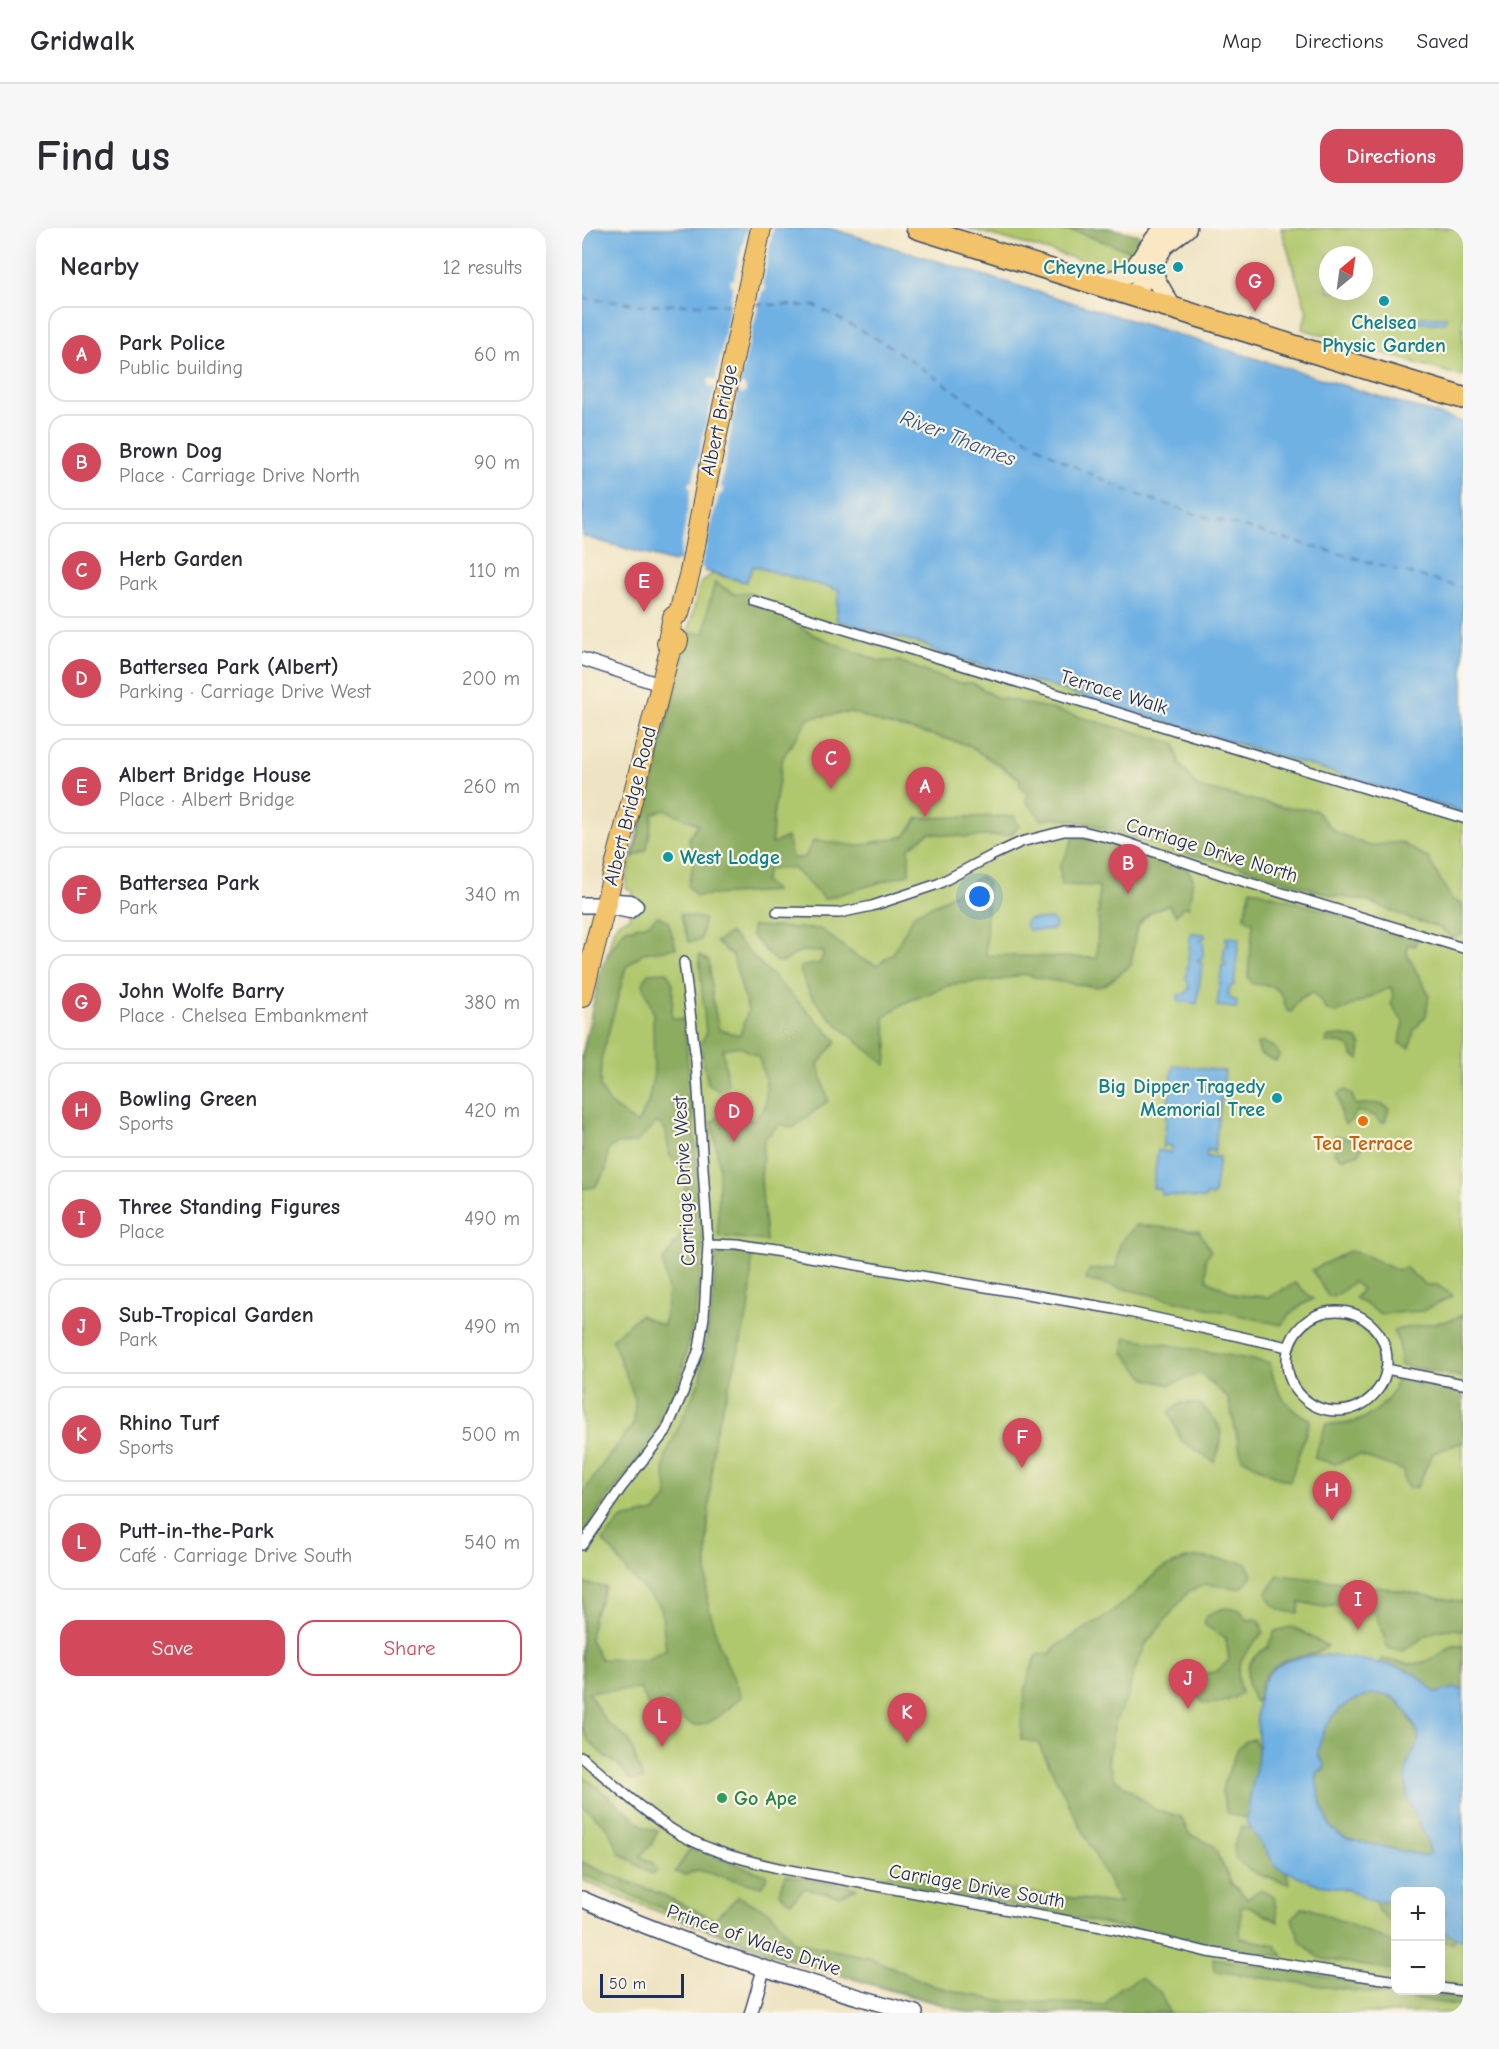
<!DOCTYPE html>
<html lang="en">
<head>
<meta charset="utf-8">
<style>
	body { margin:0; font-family:"Comic Neue",sans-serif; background:#f7f7f7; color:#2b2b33 }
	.controls { position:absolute; right:18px; bottom:18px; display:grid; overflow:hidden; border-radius:12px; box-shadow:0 6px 24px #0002 }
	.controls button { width:54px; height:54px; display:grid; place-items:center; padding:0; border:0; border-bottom:2px solid #e1e1e2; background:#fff; color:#2b2b33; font:30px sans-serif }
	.compass { position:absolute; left:737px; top:18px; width:54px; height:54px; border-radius:50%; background:#fff; box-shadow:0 6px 24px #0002; rotate:29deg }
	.scale { position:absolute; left:18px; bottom:15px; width:84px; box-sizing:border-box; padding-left:6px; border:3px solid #1b2f5e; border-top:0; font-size:16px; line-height:21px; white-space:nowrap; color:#1b2f5e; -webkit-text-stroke:4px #fcf5e5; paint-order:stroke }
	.you { position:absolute; left:398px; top:669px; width:21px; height:21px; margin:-15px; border:4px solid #fff; border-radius:50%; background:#1a73e8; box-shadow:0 0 0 9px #1a73e833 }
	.badge { display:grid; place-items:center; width:39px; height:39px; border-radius:50%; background:#d1495b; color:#fff; font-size:20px; font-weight:700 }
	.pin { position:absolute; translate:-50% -50px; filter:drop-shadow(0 2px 3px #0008) }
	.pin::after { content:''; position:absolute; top:32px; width:21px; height:18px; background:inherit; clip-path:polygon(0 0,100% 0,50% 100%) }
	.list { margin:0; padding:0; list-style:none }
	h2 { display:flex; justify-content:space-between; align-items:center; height:78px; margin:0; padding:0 24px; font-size:26px }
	h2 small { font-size:20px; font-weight:400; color:#7c7c81 }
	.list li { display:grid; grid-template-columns:39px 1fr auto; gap:18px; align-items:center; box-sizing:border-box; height:96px; margin:0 12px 12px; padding:0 12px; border:2px solid #e1e1e2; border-radius:18px }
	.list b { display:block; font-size:22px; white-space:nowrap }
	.list p { margin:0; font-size:20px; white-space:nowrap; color:#7c7c81 }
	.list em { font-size:20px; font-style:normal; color:#7c7c81 }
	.actions { display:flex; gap:12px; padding:18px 24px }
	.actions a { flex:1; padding:14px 0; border:2px solid #d1495b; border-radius:18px; text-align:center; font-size:21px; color:#d1495b }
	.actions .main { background:#d1495b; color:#fff }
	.map { position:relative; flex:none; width:881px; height:1785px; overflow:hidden; border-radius:18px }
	header { display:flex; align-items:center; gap:36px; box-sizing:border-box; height:84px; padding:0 30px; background:#fff; border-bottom:2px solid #e1e1e2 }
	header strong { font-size:28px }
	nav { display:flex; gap:33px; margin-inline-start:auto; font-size:21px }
	.intro { display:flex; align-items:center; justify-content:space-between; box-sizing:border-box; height:144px; padding:0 36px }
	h1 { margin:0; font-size:42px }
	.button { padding:15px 27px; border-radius:18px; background:#d1495b; color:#fff; font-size:21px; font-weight:700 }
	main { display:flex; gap:36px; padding:0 36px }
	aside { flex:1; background:#fff; border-radius:18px; box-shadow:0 6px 24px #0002 }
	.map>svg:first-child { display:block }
	.green { fill:#b0c86d; stroke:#667c66; stroke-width:1.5; fill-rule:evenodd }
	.forest { fill:#8cac60; stroke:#546e5f; stroke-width:1.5 }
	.water { fill:#6fb1e4; stroke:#4570a1; stroke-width:1.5; fill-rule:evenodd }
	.pier { fill:#eee3c2 }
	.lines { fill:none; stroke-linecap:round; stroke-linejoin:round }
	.ferry { stroke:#345686; stroke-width:1.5; stroke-dasharray:8 6; stroke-linecap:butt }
	.pedestrian-casing { stroke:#3b4a6d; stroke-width:12 }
	.minor-casing { stroke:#3b4a6d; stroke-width:15 }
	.tertiary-casing { stroke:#3b4a6d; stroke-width:18 }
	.secondary-casing { stroke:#3b4a6d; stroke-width:21 }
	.primary-casing { stroke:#3b4a6d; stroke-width:22 }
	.trunk-casing { stroke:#3b4a6d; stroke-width:24 }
	.pedestrian { stroke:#fff; stroke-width:9 }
	.minor { stroke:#fff; stroke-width:12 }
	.tertiary { stroke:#fff; stroke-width:15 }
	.secondary { stroke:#fae7c3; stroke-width:18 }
	.primary { stroke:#f2c36a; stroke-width:20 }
	.trunk { stroke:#f2c36a; stroke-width:21 }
	.culture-dot { fill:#0f9aa8; stroke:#fcf5e5; stroke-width:2 }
	.food-dot { fill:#e8710a; stroke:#fcf5e5; stroke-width:2 }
	.leisure-dot { fill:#2e9e5b; stroke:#fcf5e5; stroke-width:2 }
	.labels { text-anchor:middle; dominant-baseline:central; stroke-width:4.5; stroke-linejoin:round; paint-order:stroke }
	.culture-label { font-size:20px; font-weight:bold; fill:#0d838f; stroke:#fcf5e5; text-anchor:end }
	.street-label { font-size:20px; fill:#1b2f5e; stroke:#fcf5e5 }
	.food-label { font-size:20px; font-weight:bold; fill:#c56008; stroke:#fcf5e5 }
	.leisure-label { font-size:20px; font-weight:bold; fill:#27864d; stroke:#fcf5e5; text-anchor:start }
	.water-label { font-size:21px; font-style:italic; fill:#345686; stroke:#fcf5e5 }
</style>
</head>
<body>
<header>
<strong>Gridwalk</strong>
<nav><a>Map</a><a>Directions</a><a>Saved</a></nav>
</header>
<div class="intro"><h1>Find us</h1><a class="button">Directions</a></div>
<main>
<aside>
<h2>Nearby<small>12 results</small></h2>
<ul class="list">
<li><span class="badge">A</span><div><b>Park Police</b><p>Public building</p></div><em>60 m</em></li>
<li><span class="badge">B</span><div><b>Brown Dog</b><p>Place · Carriage Drive North</p></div><em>90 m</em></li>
<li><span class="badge">C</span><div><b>Herb Garden</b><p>Park</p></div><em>110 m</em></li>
<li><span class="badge">D</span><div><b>Battersea Park (Albert)</b><p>Parking · Carriage Drive West</p></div><em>200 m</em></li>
<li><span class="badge">E</span><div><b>Albert Bridge House</b><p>Place · Albert Bridge</p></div><em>260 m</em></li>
<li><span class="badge">F</span><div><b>Battersea Park</b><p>Park</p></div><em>340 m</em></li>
<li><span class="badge">G</span><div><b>John Wolfe Barry</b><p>Place · Chelsea Embankment</p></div><em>380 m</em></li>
<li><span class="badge">H</span><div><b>Bowling Green</b><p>Sports</p></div><em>420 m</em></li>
<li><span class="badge">I</span><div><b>Three Standing Figures</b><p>Place</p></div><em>490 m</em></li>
<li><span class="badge">J</span><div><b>Sub-Tropical Garden</b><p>Park</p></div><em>490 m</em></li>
<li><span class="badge">K</span><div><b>Rhino Turf</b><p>Sports</p></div><em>500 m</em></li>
<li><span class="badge">L</span><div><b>Putt-in-the-Park</b><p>Café · Carriage Drive South</p></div><em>540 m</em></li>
</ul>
<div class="actions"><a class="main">Save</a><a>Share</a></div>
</aside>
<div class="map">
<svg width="881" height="1785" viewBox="0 0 881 1785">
	<rect width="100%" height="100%" fill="#fcf5e5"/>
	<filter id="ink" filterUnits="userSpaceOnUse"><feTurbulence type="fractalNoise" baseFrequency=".0167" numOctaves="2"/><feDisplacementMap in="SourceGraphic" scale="12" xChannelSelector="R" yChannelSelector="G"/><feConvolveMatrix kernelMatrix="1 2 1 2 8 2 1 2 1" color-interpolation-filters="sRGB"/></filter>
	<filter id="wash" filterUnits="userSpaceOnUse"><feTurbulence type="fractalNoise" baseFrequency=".008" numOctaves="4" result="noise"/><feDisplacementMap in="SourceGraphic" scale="24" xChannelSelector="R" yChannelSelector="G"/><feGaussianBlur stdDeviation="1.35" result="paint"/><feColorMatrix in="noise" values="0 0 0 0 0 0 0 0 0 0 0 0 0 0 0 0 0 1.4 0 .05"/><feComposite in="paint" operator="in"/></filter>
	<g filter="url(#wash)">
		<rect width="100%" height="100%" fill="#eee3c2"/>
		<path class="green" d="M385,0h141l31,7c5,15 -15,32 -29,33z
			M699,0h182v149l-161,-48 5,-17zM746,27h36v36h-36z
			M171,338l86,24 -3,29 94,27 2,4 531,162v1201h-491l-80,-22 -125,-39 -145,-54 -40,-18v-825l31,-124 5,-9 11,-4 4,-26 -7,-4v-9l74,-295 12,-10 34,8zM814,1664h44v98h-44z"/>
		<path class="forest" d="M461,0h65l31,7 1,6 -5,12 -58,-21z
			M133,354l19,12 16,-1 15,9 14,12 35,21 65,26h20l30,12 30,10h14l22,14 48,10 132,36 4,20 18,24 86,20 32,3 19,21 35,15 31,-4 28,16 24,42 11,5v29l-11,4 -13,-11 -29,-8 -43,-18 -33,-5 -98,-31 -52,-12 -92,-28 -20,-5 -19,-2 -11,2 -16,-19 2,-7 -8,-8v-7l-52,-34 -40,-11 -43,-10 -35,-12 -41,6 -26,39 -10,59 -1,28 15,-7 5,21h12l10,-18 43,6 48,-10 13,-18 96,-2 5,10 -9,9 -44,2 -37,-4 -20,15v26l-85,25 -31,-31 -25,1 -4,13 11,9 -79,5 -8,-10 5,-22 -4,-26 9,-14 -32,-14 -13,3 -6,36 -14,8 57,-224h15l3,-25z
			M492,609l25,4 87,27 7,10 -4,29h-6l-7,8 -8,-10c-36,12 -32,27 -37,60l-26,20 -9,2 -47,-7 -26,-6 -22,6 -48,4 -49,19 -20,14 4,28 -2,20c-29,-25 -80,-58 -86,-98l20,-4 4,-11 -23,-1 -18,11h-7l-24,-26v-10l68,3 39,29 18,7 16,-12 22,-40 28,-12 38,-25 6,7 -1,72 111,3 2,-72 -38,-1 -1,-20c7,-8 8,-18 14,-28z
			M669,661l156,46 10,5 -2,6 -7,-2 -1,10 22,41 -3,21 -12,14 -4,18 -11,-5 5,-20 -13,-19 2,-8 -2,-9 -55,26 -11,-4 -3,-7 -9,-9c-12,3 -17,8 -21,19l-5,-1c-5,-23 -11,-26 -35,-27l-4,-8 5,-53 -9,-6z
			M98,686l24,5 -3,21 -12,2z
			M76,688l10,5 8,27 -33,5 -17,14 -25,93 -1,28 11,17 26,19 11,-21 6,-30 -1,-61 -10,-28 5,-11 19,-1 6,12 -1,34 12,2 19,215 -5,63 -17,78 -24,51 -24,39 -27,33 -24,36v-40l20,-30 32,-42 1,-24 -23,-60 28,-24 24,11 4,-32 -5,-33 21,-30 2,-13 -2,-47 -15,-16 -3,-24 -9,-9 -21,21 -19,1 -9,6 -2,20 -11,17 -13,2v-133l19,-88 19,-33 6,-6 20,-4z
			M148,705l107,108 -19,23 10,37 -35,27 -13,-4 -16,15 -3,39 5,63 -48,-5 1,-71 -7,-43 14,-11 10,8 17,1 13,-14v-25l-7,-24 -20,-11 -16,3 5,36 -9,6 -11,-7 -8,-39 6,-11 -7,-79 10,6 4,40 6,29 21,5 8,-24 -15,-55 -17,-14z
			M763,808l12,3 4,7 -2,13 -6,-3 -4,-10 -8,-3h-15l1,-6z
			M681,814l12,6 5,7 -4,6 -16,-7 -3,-10z
			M764,862l6,5 4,10c12,-1 23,-5 33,4l-4,13h-5l-5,-6 -18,-5 -6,10 -6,3 -4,-8 -3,-23z
			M753,908l30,5 -6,13 -11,2 -5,3 -9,-7 3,-8z
			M554,997l63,6 12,20 -6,8 2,21 30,15 32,2 26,-14 18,16c-13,6 -23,14 -32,26l-195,-45 3,-10 27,-2 4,-25z
			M133,1023l24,1 13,3 -2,49 -15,61 -21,72 -7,103v61l12,44 22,51c-11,12 -38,40 -56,25 -7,-6 -13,-14 -19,-21l-16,9 -10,-20 -52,3 18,30 23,18 14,39 -12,1 -13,-16 -12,-6 -18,-18 -6,-14v-143l24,4 -13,30 -3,23 11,19 45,1 20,-11 -5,-42 -33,-34 -14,-20 -11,-12 19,-22 33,-7 13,-15 -4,-29 2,-13 35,-77 15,-106z
			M767,1023l13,3 34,16 10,-2 20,17h11l16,11 -31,15 -41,3 -26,-16 7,-9 -9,-7 -15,13 -10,1 -16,-26z
			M881,1087v62l-63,-12 -1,-21 -6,-14 54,-9z
			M543,1109l145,26c5,28 14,43 40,57l-20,61 -14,-4 -34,-19 -14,-60 -28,-25 -30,12 -25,-7 -21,-25z
			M816,1150l65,13v51l-30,11 -16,34 -8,2 -4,-6 -2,-13 -44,-15 -24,9 -21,-6 12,-34c33,4 62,-14 72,-46z
			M599,1175l19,1c21,21 28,29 14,58l-33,-22 -12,-28z
			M616,1329l48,6 6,12 -8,11 -7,2 -31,-4 -17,7 -43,53 -14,32 -4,20 -13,25 -7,41 6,16 42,32 25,7 8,17 24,11 19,39 15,14 14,-9 13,7 4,26 -29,-16 -8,1 -1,31 35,7 8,11 -69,-9 -117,-25 -177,-34 -50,-8 19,-6 231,30 -82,-161 -17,-4c0,-29 3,-59 16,-84l14,-2 4,-6 51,-31 25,-19 27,-26 25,-11z
			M696,1347l83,9 102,18v29c-24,-8 -42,8 -61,21l-14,-4 -13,-36 -27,-8 -24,3 -24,-5 -2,11c-16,-1 -26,-5 -32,-19z
			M643,1380l15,2 7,10 9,-1 4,2 3,12c-19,22 -31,29 -22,60 -12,9 -23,12 -38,10l-12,-17 3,-12 22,-2 13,-12 -3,-21 -21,-14v-7l8,-6z
			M709,1399c12,3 25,14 37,19l-12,7 -31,7 -17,12 -7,11 -4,19 -3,-1c-10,-23 -11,-41 13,-53l8,-17z
			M871,1418h10v49l-36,-2 -48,-24 2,-10c38,7 38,9 72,-13z
			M793,1466h8l12,5 10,11 14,26 -1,6 -9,21 -2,27 13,37 7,10 3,9 -1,7 -4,3 -78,-17 -9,-5 -7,-7 -9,-20 -5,-22v-12l7,-4 -1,-8 -5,-6c3,-33 24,-56 57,-61z
			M672,1511l9,22 -4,58 -23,-3 -9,-3 -5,-21 1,-7 15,-37 8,-7z
			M0,1547l64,53 12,3 -7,14 -11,11 14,8 3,7 -6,3 -32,-21 -11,-25 -26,-23z
			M660,1599l17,4 23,28 8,25 -33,-10 -21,-14 -2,-15z
			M109,1620l77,28 -7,11 -64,-17 -12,5 -10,-3z
			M0,1634l24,11 55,21 53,25 24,-22 33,15 23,30 74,15 66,29 61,14 110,5 14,-17 21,-10 20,14 9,21h-199l-203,-60 -185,-79z
			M204,1647l71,13 -17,8 -35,-8 -14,14 -12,-9z
			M790,1664l23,1v31l-17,-13z
			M858,1665l19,37 -6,13 -12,-1z
			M719,1680l10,1 84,34v28l-76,-13 -18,-16 -9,-23z
			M631,1730l182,30 1,2 12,1 55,8v7l-249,-35z"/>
		<path class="water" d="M0,0h247l634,194v390l-531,-162 -3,-4 -93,-26 3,-30 -86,-24 -7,16 -41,-11 -2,-3 -27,-8 -2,2 -92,-26z
			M837,89h27l-1,6h-26z
			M447,691h23l4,6 -4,5h-23l-4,-6z
			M609,705l14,1v4h-4l-1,3 4,1 -2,17h-4v3l4,1 -5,41 -19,-3v-6c10,0 14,-8 8,-16z
			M644,709l13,1 -5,47 -4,2 -2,6 3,6 6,2 -1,7 -19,-2 5,-41h4v-3l-3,-1 2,-17 3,1 1,-4h-4z
			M591,837l52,6 -11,83v-3l-7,-1 -1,7h13l-5,39 -8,-1 -1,4 -44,-5v-5l-8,-1 5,-38 13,3 1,-7 -7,-1 -2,3z
			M744,1427c21,2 72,9 89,19 9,5 13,14 22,19l18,-5 8,2v250l-22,-9v-12l4,-4c-1,-9 -5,-15 -5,-23h-44l-1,9 -18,1 -11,-3 -20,-10 -27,-4 -41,-17 -31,-44c-1,-20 9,-47 11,-68 2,-16 -2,-31 -1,-46 3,-45 29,-54 69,-55zM793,1466c6,0 12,0 18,3 8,5 27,33 26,43 -1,6 -6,11 -8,17 -6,12 -6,28 -3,41 4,19 23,38 21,55l-4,3 -78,-17 -9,-5 -7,-7 -9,-20 -5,-22v-12l7,-5 1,-3 -7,-10c3,-33 24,-56 57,-61z"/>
		<path class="pier" d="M165,0h26l-10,56 3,3 -1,3 -3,2 -23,93h6l1,7 -3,2 -5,-2 -17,94 3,4 -1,3 -4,2 -18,72 3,1v6l-3,-3 -24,-7 -4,1 1,-3 5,-1 12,-72 -3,-3 1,-4 4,-2 22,-93h-6l-1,-7 3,-2 5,3 17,-94 -3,-3 1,-4 3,-1z"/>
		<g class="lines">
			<path class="ferry" d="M0,70l63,7 91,-1
				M173,76l61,2 72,39 118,81 59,36 65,30 66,22 267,74"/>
		</g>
	</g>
	<g filter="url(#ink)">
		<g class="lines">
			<defs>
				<path id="pedestrian" d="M173,374l708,216
					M195,684l62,1 33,-7 66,-22 53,-28 30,-14 43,-11h18l37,9 104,35 240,73
					M126,1016l31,1 376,64 173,38
					M705 1133a50 50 0 1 1 100 0a50 50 0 1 1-100 0Z
					M804,1141l77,15
					M0,1317l39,-57 45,-57 18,-41 15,-41 5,-32 4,-73 -12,-183 -12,-99
					M0,1529c29,25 66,59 99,78 30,17 64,25 97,33l335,61 94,23 189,29
					M858,1760l23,3"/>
				<path id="minor" d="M0,431l79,26
					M34,672l15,1 6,5 -7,6 -15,-3 -10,-4z
					M169,1785l13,-45"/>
				<path id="tertiary" d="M0,677h23
					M0,1671c108,48 220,83 333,114"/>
				<path id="secondary" d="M571,34l3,18 17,29
					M511,54c51,-1 42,-28 72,-54
					M552,68l30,-50 23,-18"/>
				<path id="primary" d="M89,421l-4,-6 1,-3 5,-23 6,-4 11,-41 16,-86 55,-258
					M0,769l86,-339 3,-9 6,-5 1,-4"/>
				<path id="trunk" d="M335,0l412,129 134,41"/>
			</defs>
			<use href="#pedestrian" class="pedestrian-casing"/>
			<use href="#minor" class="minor-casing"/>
			<use href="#tertiary" class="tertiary-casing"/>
			<use href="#secondary" class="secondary-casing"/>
			<use href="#primary" class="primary-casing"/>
			<use href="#trunk" class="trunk-casing"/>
			<use href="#pedestrian" class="pedestrian"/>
			<use href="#minor" class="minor"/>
			<use href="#tertiary" class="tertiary"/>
			<use href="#secondary" class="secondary"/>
			<use href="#primary" class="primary"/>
			<use href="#trunk" class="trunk"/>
		</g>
	</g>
	<g class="culture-dot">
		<circle cx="596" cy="39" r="6"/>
		<circle cx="802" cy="73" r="6"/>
		<circle cx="86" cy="629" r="6"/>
		<circle cx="695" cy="870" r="6"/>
	</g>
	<circle class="food-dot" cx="781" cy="893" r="6"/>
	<circle class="leisure-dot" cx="140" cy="1570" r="6"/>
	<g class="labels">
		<g class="culture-label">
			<text x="584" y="39">Cheyne House</text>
			<text x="802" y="94" text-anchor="middle">Chelsea<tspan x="802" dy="23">Physic Garden</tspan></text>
			<text x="98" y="629" text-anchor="start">West Lodge</text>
			<text x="683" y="858">Big Dipper Tragedy<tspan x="683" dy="23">Memorial Tree</tspan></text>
		</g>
		<g class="street-label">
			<text transform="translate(137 192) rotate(-78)">Albert Bridge</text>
			<text transform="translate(532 464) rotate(17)">Terrace Walk</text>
			<text transform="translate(48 578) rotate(-76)">Albert Bridge Road</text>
			<text transform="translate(630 622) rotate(17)">Carriage Drive North</text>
			<text transform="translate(102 953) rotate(-93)">Carriage Drive West</text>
			<text transform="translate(395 1658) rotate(10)">Carriage Drive South</text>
			<text transform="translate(172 1712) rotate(19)">Prince of Wales Drive</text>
		</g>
		<g class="food-label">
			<text x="781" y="915">Tea Terrace</text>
		</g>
		<g class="leisure-label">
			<text x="152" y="1570">Go Ape</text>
		</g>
		<g class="water-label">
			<text transform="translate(376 210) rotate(21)">River Thames</text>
		</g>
	</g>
</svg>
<div class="controls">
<button>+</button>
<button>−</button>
</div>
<svg class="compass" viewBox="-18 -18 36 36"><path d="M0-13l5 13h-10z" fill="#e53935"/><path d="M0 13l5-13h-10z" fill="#7c7c81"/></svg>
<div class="scale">50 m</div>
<div class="you"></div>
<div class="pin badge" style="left:343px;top:589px">A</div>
<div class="pin badge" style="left:546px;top:666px">B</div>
<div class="pin badge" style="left:249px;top:561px">C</div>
<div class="pin badge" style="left:152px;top:914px">D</div>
<div class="pin badge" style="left:62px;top:384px">E</div>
<div class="pin badge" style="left:440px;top:1240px">F</div>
<div class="pin badge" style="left:673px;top:84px">G</div>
<div class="pin badge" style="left:750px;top:1293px">H</div>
<div class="pin badge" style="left:776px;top:1402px">I</div>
<div class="pin badge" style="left:606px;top:1481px">J</div>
<div class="pin badge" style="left:325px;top:1515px">K</div>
<div class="pin badge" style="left:80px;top:1519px">L</div>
</div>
</main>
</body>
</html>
